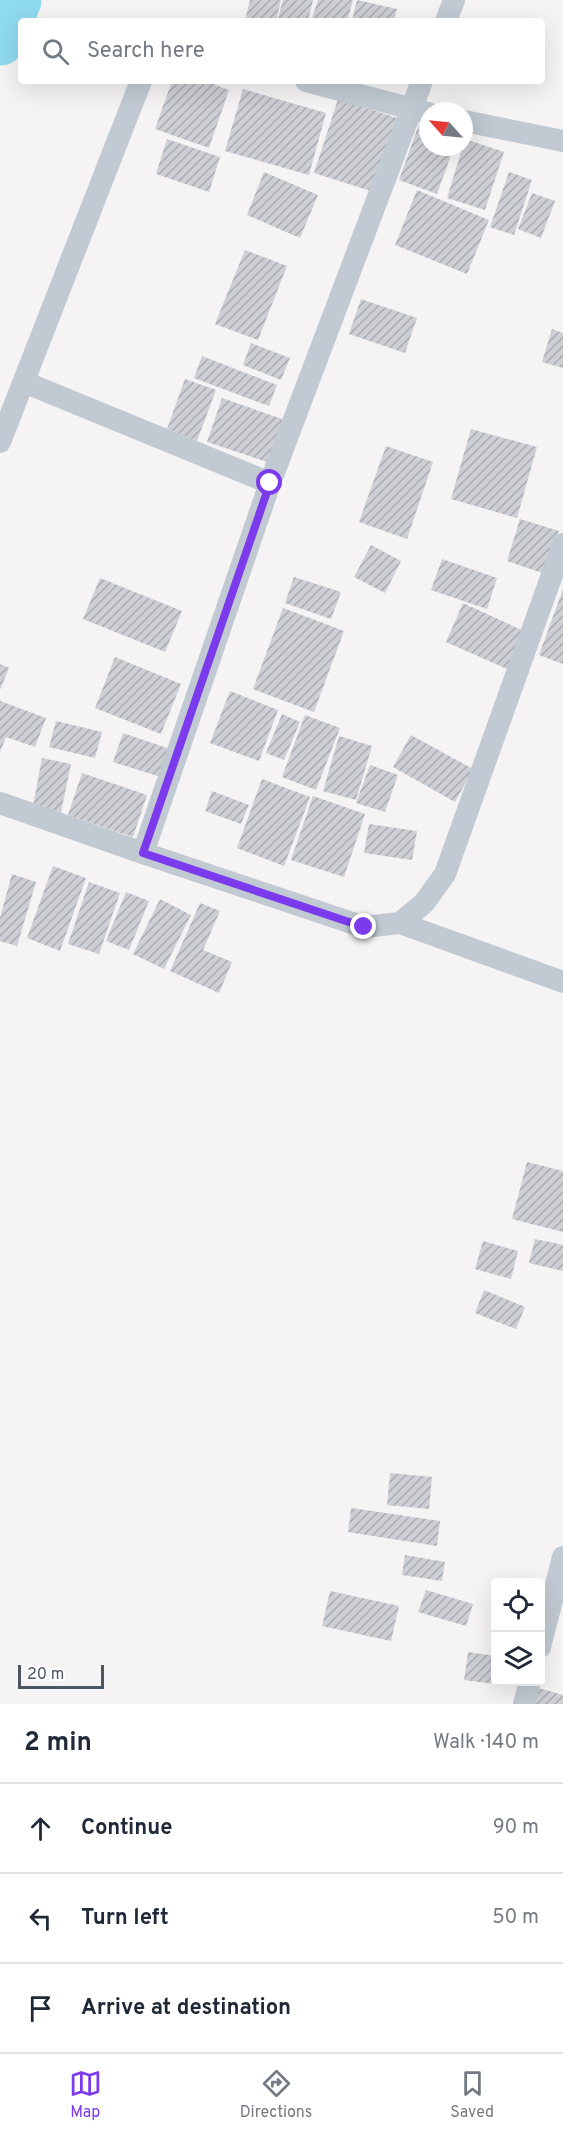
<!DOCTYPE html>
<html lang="en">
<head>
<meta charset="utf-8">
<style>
	body { margin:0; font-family:Overpass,sans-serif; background:#f6f6f7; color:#1f2937 }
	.controls { position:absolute; right:18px; bottom:18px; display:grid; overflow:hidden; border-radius:6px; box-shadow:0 6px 24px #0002 }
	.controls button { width:54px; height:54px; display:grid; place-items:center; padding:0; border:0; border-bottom:2px solid #e0e1e3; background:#fff; color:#1f2937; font:30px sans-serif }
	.compass { position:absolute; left:419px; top:102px; width:54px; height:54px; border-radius:50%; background:#fff; box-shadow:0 6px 24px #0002; rotate:297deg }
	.scale { position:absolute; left:18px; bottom:15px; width:86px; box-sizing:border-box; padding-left:6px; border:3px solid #4a5661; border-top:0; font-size:16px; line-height:21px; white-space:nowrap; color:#4a5661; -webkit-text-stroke:4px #fff; paint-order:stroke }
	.stop { position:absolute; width:18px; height:18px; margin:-14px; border:4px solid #7c3aed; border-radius:50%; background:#fff }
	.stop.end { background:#7c3aed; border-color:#fff; box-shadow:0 2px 6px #0008 }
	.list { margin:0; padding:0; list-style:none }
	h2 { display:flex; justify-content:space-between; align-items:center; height:78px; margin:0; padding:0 24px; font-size:26px }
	h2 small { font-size:20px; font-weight:400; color:#747a83 }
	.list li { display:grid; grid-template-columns:39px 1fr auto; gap:18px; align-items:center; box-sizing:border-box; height:90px; padding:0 24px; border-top:2px solid #e0e1e3 }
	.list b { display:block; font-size:22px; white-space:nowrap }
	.list em { font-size:20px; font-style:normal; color:#747a83 }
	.icon { flex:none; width:33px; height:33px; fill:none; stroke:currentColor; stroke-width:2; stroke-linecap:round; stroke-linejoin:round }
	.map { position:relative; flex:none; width:563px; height:1704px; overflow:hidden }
	.search { position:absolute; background:#fff; box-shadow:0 6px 24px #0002; left:18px; right:18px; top:18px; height:66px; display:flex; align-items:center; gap:15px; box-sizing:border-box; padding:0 21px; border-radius:6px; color:#747a83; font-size:22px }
	.sheet { height:348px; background:#fff }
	nav { display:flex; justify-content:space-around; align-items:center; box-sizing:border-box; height:84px; border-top:2px solid #e0e1e3; background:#fff; font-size:16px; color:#747a83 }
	nav a { display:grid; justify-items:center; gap:3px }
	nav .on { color:#7c3aed }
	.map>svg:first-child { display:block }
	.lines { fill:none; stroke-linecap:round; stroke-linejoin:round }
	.river { stroke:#90daee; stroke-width:51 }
	.building { fill:url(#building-hatch) }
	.street { stroke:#c1cad2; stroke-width:22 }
	.route { stroke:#7c3aed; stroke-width:8 }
</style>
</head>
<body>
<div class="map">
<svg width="563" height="1704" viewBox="0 0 563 1704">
	<defs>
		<pattern id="building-hatch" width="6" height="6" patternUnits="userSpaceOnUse" patternTransform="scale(1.5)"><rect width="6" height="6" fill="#cdcfd5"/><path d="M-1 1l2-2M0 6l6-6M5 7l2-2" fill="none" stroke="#a8abb0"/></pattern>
	</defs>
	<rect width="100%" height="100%" fill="#f5f3f3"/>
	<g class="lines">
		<path class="river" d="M0,40l16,-40"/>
	</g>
	<path class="building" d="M250,0h31l-5,21h-31z
		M283,0h30l-5,21h-31z
		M318,0h35l-6,21h-36z
		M357,0l40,9 -3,12h-42z
		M172,81h33l24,9 -20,58 -54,-19z
		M243,89l83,24 -17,62 -84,-24z
		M338,99l59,19 -23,74 -60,-19z
		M419,124l9,3v20h26l-17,47 -38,-14z
		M167,139l53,18 -11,35 -53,-18z
		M465,139l39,13 -19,58 -38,-12z
		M264,172l54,23 -18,43 -53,-23z
		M509,172l23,8 -18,55 -24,-8z
		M417,190l72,30 -22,54 -72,-29z
		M532,193l23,8 -14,37 -23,-9z
		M245,250l42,16 -29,74 -43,-16z
		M361,299l56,19 -12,35 -56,-19z
		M552,329l11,4v35l-21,-6z
		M251,343l39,15 -9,22 -38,-15z
		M202,356l75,29 -8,21 -75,-28z
		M185,379l31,11 -19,51 -30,-12z
		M222,398l63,22 -15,43 -63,-21z
		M471,429l66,18 -20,71 -66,-19z
		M386,446l47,16 -26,77 -48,-17z
		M520,519l39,12 -14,43 -38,-13z
		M371,545l30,16 -16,32 -31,-16z
		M442,559l55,19 -10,31 -56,-19z
		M294,577l47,15 -10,27 -46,-16z
		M100,578l82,33 -17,41 -82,-33z
		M563,589v75l-24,-9z
		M463,603l61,28 -17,38 -61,-27z
		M283,608l61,23 -30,81 -61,-23z
		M115,657l66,27 -20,50 -66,-26z
		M0,664l9,4 -9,22z
		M230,691l48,19 -19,51 -49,-18z
		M0,701l46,17 -11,29 -29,-10 -6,15z
		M282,714l18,8 -16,38 -18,-7z
		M305,715l35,13 -24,62 -34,-13z
		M56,721l46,11 -7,26 -46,-11z
		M123,733l50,17 -9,28 -51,-16z
		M411,735l62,34 -18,33 -62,-35z
		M339,736l33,10 -16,54 -33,-9z
		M42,758l29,6 -10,48 -28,-6z
		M370,765l28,10 -13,37 -29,-9z
		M82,773l65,22 -14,42 -65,-22z
		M262,779l48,18 -26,69 -47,-18z
		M212,791l37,14 -8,19 -36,-13z
		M313,796l52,18 -21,63 -53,-17z
		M369,824l48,7 -5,29 -48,-7z
		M53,866l33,12 -26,73 -33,-13z
		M12,874l24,8 -19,64 -17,-5v-23z
		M89,882l31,11 -21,61 -31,-10z
		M126,892l23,9 -20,49 -23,-9z
		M160,899l31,16 -27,54 -31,-15z
		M200,903l20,8 -17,39 29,12 -13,31 -49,-22z
		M527,1162l36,9v61l-51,-13z
		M535,1239l28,6v26l-34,-8z
		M483,1241l35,10 -7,28 -36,-10z
		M484,1290l41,17 -9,22 -41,-16z
		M390,1473l42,4 -3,32 -42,-4z
		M351,1508l89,13 -3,25 -89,-14z
		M405,1555l40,7 -3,19 -40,-6z
		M426,1590l47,14 -7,22 -48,-14z
		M330,1591l69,15 -8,35 -69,-15z
		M468,1652l27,4v26h9l-1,3 -39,-5z
		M535,1687l28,8v9h-33z"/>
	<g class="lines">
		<path class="street" d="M446,21l8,-21
			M306,81l122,32
			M464,121l99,20
			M24,382l246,101
			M0,442l141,-361
			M0,803l143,50 221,74 36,-4 24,-20 21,-29 118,-330
			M143,853l127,-370 152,-402
			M400,923l163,59
			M540,1647l23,-90
			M524,1704l6,-22"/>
	</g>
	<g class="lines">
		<path class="route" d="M270,483l-127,370 221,74"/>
	</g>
</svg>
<div class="controls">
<button><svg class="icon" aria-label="locate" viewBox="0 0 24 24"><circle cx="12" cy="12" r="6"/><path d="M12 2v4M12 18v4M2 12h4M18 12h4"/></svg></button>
<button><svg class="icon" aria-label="layers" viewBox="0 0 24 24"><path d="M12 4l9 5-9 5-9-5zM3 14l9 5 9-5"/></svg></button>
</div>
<svg class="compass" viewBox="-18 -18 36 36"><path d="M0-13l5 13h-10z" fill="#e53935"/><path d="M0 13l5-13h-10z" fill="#747a83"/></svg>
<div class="scale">20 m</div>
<div class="stop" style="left:270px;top:483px"></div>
<div class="stop end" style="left:364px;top:927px"></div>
<div class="search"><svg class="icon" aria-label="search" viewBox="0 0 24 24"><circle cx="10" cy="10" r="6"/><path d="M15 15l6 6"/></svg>Search here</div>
</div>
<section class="sheet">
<h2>2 min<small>Walk · 140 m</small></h2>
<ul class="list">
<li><svg class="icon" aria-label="ahead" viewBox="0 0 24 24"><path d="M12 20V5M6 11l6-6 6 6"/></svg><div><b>Continue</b></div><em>90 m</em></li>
<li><svg class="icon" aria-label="left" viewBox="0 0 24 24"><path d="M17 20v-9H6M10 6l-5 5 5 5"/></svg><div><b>Turn left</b></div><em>50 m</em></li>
<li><svg class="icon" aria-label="arrive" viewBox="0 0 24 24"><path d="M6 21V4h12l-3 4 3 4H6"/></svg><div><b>Arrive at destination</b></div></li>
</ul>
</section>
<nav>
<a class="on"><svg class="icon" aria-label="map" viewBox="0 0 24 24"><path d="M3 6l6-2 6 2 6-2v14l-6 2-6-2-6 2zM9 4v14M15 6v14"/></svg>Map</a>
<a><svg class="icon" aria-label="directions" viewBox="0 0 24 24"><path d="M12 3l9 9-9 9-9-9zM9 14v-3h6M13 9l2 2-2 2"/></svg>Directions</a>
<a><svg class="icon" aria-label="saved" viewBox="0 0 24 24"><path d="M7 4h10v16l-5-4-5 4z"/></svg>Saved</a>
</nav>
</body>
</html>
